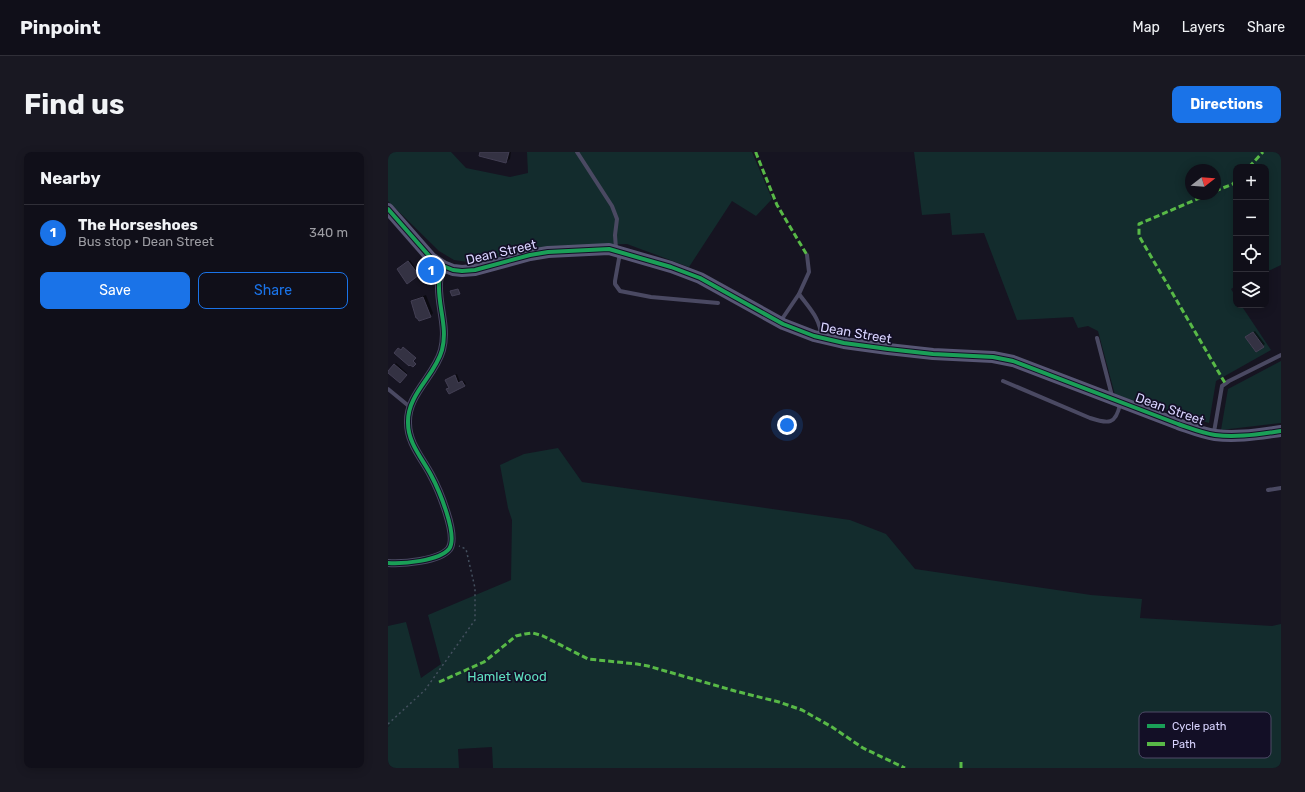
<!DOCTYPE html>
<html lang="en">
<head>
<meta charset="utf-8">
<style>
	body { margin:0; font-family:Rubik,sans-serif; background:#191822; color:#f1f3f6 }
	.controls { position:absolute; right:12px; top:12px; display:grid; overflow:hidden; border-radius:8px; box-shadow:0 2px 10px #0003 }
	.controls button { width:36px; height:36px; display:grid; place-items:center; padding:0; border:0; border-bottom:1px solid #302f38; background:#100f19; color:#f1f3f6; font:20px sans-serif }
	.compass { position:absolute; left:797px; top:12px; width:36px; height:36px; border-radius:50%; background:#100f19; box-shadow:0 2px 10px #0003; rotate:73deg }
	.you { position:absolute; left:399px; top:273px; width:14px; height:14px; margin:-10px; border:3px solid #fff; border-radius:50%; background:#1a73e8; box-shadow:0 0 0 6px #1a73e833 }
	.badge { display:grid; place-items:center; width:26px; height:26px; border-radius:50%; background:#1a73e8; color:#fff; font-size:13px; font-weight:700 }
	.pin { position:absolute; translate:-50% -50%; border:2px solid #fff; box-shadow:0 1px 4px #0006 }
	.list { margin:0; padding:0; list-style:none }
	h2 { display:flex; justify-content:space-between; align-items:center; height:52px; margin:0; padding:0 16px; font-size:17px }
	h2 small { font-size:13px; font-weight:400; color:#9c9ca2 }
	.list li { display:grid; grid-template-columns:26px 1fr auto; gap:12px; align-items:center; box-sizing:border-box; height:56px; padding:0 16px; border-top:1px solid #302f38 }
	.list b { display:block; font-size:15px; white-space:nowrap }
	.list p { margin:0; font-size:13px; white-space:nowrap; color:#9c9ca2 }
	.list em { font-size:13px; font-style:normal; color:#9c9ca2 }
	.actions { display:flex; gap:8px; padding:12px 16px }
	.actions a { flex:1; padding:9px 0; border:1px solid #1a73e8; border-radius:8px; text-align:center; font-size:14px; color:#1a73e8 }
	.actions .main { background:#1a73e8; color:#fff }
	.icon { flex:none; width:22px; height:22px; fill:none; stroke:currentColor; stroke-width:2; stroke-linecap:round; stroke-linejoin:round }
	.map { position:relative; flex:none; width:893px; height:616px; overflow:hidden; border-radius:8px }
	header { display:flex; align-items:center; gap:24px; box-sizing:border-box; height:56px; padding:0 20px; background:#100f19; border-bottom:1px solid #302f38 }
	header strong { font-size:19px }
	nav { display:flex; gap:22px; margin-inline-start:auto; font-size:14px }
	.intro { display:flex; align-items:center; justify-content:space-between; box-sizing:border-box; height:96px; padding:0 24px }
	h1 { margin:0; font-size:28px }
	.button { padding:10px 18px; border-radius:8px; background:#1a73e8; color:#fff; font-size:14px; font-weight:700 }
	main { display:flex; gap:24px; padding:0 24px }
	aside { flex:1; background:#100f19; border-radius:8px; box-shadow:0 2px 10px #0003 }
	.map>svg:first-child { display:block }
	.green { fill:#132c2d; fill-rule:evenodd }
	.shadow { fill:#0007 }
	.building { fill:#343243; stroke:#433f54 }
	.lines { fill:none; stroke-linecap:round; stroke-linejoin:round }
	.path { stroke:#44505f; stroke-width:1.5; stroke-dasharray:2 3; stroke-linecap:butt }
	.lane { stroke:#4a4962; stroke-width:4 }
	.street { stroke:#4a4962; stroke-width:8 }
	.secondary { stroke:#575674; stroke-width:12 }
	.quiet { stroke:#58b947; stroke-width:3; stroke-dasharray:6 3; stroke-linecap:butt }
	.cycleway-casing { stroke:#130f26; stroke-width:6 }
	.cycleway { stroke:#1a9f57; stroke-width:4 }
	.labels { text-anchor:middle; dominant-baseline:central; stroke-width:3.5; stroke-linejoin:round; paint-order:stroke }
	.street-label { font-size:13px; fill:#d9d4ff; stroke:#130f26 }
	.park-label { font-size:13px; fill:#5fe0c0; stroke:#130f26 }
	.key { fill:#130f26; stroke:#4e4a67; stroke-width:1 }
	.key-label { font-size:11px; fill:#d9d4ff }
</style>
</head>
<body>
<header>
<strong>Pinpoint</strong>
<nav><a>Map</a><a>Layers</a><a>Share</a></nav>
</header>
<div class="intro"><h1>Find us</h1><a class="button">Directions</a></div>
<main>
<aside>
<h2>Nearby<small></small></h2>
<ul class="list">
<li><span class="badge">1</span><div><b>The Horseshoes</b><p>Bus stop · Dean Street</p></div><em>340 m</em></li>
</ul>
<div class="actions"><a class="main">Save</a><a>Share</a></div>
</aside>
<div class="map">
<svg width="893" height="616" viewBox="0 0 893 616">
	<rect width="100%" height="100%" fill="#161421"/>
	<path class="green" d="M0,0h63l15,16 44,9 18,-4 -1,-21h225l20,47 -16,17 -24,-15 -43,66 -62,-23 -75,2 -77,17 -21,-3 -15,-9 -51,-50z
		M526,0h367v113l-15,7v-105h-30v119l-5,3 5,8v8h5l30,45 -55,31 -7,42 -94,-28 -17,-64 -10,-5 -10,2 -5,-11 -56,3 -33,-87 -32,2 -2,-22 -28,2zM803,18h24v24h-24zM865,180l11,14 -8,6 -11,-15z
		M893,209v62l-60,7 7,-41z
		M170,296l24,34 268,38 36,14 29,35 176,26 51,4 -2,19 132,8 9,-2v144h-788l-1,-21 -34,2 1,19h-71v-41l3,-3 -3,2v-100l18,-4 15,56 20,-14 -13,-49 83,-35 1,-60 -4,-12 -8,-43 24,-11z"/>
	<path class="shadow" d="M93,0h30l-1,7 -4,3z
		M22,108l9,13 -1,1 -18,-6z
		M38,143l7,18 -2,3 -12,4 -7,-18 3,-3z
		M867,179l10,13 -9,7 -8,-15z
		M8,211l11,10 -7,9 -12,-10z
		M69,222l3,8 4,-1 2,3 -2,2 -17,3 2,-2 -3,-7z"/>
	<path class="building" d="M92,0h29l-3,11 -27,-7z
		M20,109l11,14 -12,9 -10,-15z
		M70,137l2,5 -8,2 -2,-5z
		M35,145l8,20 -12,4 -2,-3h-1l-5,-17z
		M865,180l11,15 -8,5 -11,-15z
		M15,195l13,11 -3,3 3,3 -3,3 -3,-2 -1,1 -15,-13 4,-5 3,2z
		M6,212l13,11 -7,8 -12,-10v-2z
		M67,223l3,8 4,-2 3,5 -16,8 -3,-5 3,-1 -4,-8z"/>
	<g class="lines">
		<path class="path" d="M0,572l37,-34 50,-70v-32l-9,-39 -7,-3"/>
		<path class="lane" d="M189,0l35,54 5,13 -2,16 1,14
			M232,101l-5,28v3l5,7 31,6 67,6
			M411,142c10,14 22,25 22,43
			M392,170l19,-28 10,-22 -2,-17
			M709,186l15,58
			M615,229l87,37c18,6 26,7 30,-14
			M0,237l22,18
			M826,280l8,-46 7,-5 52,-26
			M880,338l13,-2"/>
		<path class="street" d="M0,411c15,1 51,-2 61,-14 10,-13 -11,-61 -18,-74 -9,-17 -23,-32 -23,-52 -1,-29 27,-47 34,-73 6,-23 -4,-43 -3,-66 0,-6 3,-12 4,-18"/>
		<path class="secondary" d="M0,57l43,49 12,8 10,4 9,1 13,-1 55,-15 18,-3 61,-3 62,18 29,11 83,46 31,12 30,7 44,6 45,5 60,3 20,4 165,63c12,4 24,9 37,11 22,3 44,-1 66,-4"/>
		<path class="quiet" d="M368,0v1l21,52 30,50
			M861,15l14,-15
			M827,39l18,-7 3,-4
			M821,42l-70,30v12l86,147
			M51,530l45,-20 32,-26 9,-2 8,-1 10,3 45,23 49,5 11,2 87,25 44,11 23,8 30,17 31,21 42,20
			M573,616v-8"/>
		<defs>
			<path id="cycleway" d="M0,57l43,49 12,8 10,4 9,1 13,-1 55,-15 18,-3 61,-3 62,18 29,11 83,46 31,12 30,7 44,6 45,5 60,3 20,4 165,63c12,4 24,9 37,11 22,3 44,-1 66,-4
				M0,411c15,1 51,-2 61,-14 10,-13 -11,-61 -18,-74 -9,-17 -23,-32 -23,-52 -1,-29 27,-47 34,-73 6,-23 -4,-43 -3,-66 0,-6 3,-12 4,-18"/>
		</defs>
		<use href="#cycleway" class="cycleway-casing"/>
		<use href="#cycleway" class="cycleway"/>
	</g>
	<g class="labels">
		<g class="street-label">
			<text transform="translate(113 100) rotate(-13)">Dean Street</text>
			<text transform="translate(468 181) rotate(10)">Dean Street</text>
			<text transform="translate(782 257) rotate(20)">Dean Street</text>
		</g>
		<g class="park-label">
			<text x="119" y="524">Hamlet Wood</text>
		</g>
	</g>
	<rect x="751" y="560" width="132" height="46" rx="6" class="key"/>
	<rect x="759" y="572" width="18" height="4" fill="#1a9f57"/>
	<rect x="759" y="590" width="18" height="4" fill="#58b947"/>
	<g class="key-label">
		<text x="784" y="578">Cycle path</text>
		<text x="784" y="596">Path</text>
	</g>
</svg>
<div class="controls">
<button>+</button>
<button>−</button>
<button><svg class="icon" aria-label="locate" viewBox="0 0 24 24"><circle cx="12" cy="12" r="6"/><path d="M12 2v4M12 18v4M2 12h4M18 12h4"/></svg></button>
<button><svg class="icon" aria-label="layers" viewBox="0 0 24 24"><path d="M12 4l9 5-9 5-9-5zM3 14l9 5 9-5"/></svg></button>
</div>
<svg class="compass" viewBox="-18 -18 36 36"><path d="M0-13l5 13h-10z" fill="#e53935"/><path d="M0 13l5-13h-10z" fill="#9c9ca2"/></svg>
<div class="you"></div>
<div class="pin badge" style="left:43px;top:118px">1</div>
</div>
</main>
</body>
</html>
